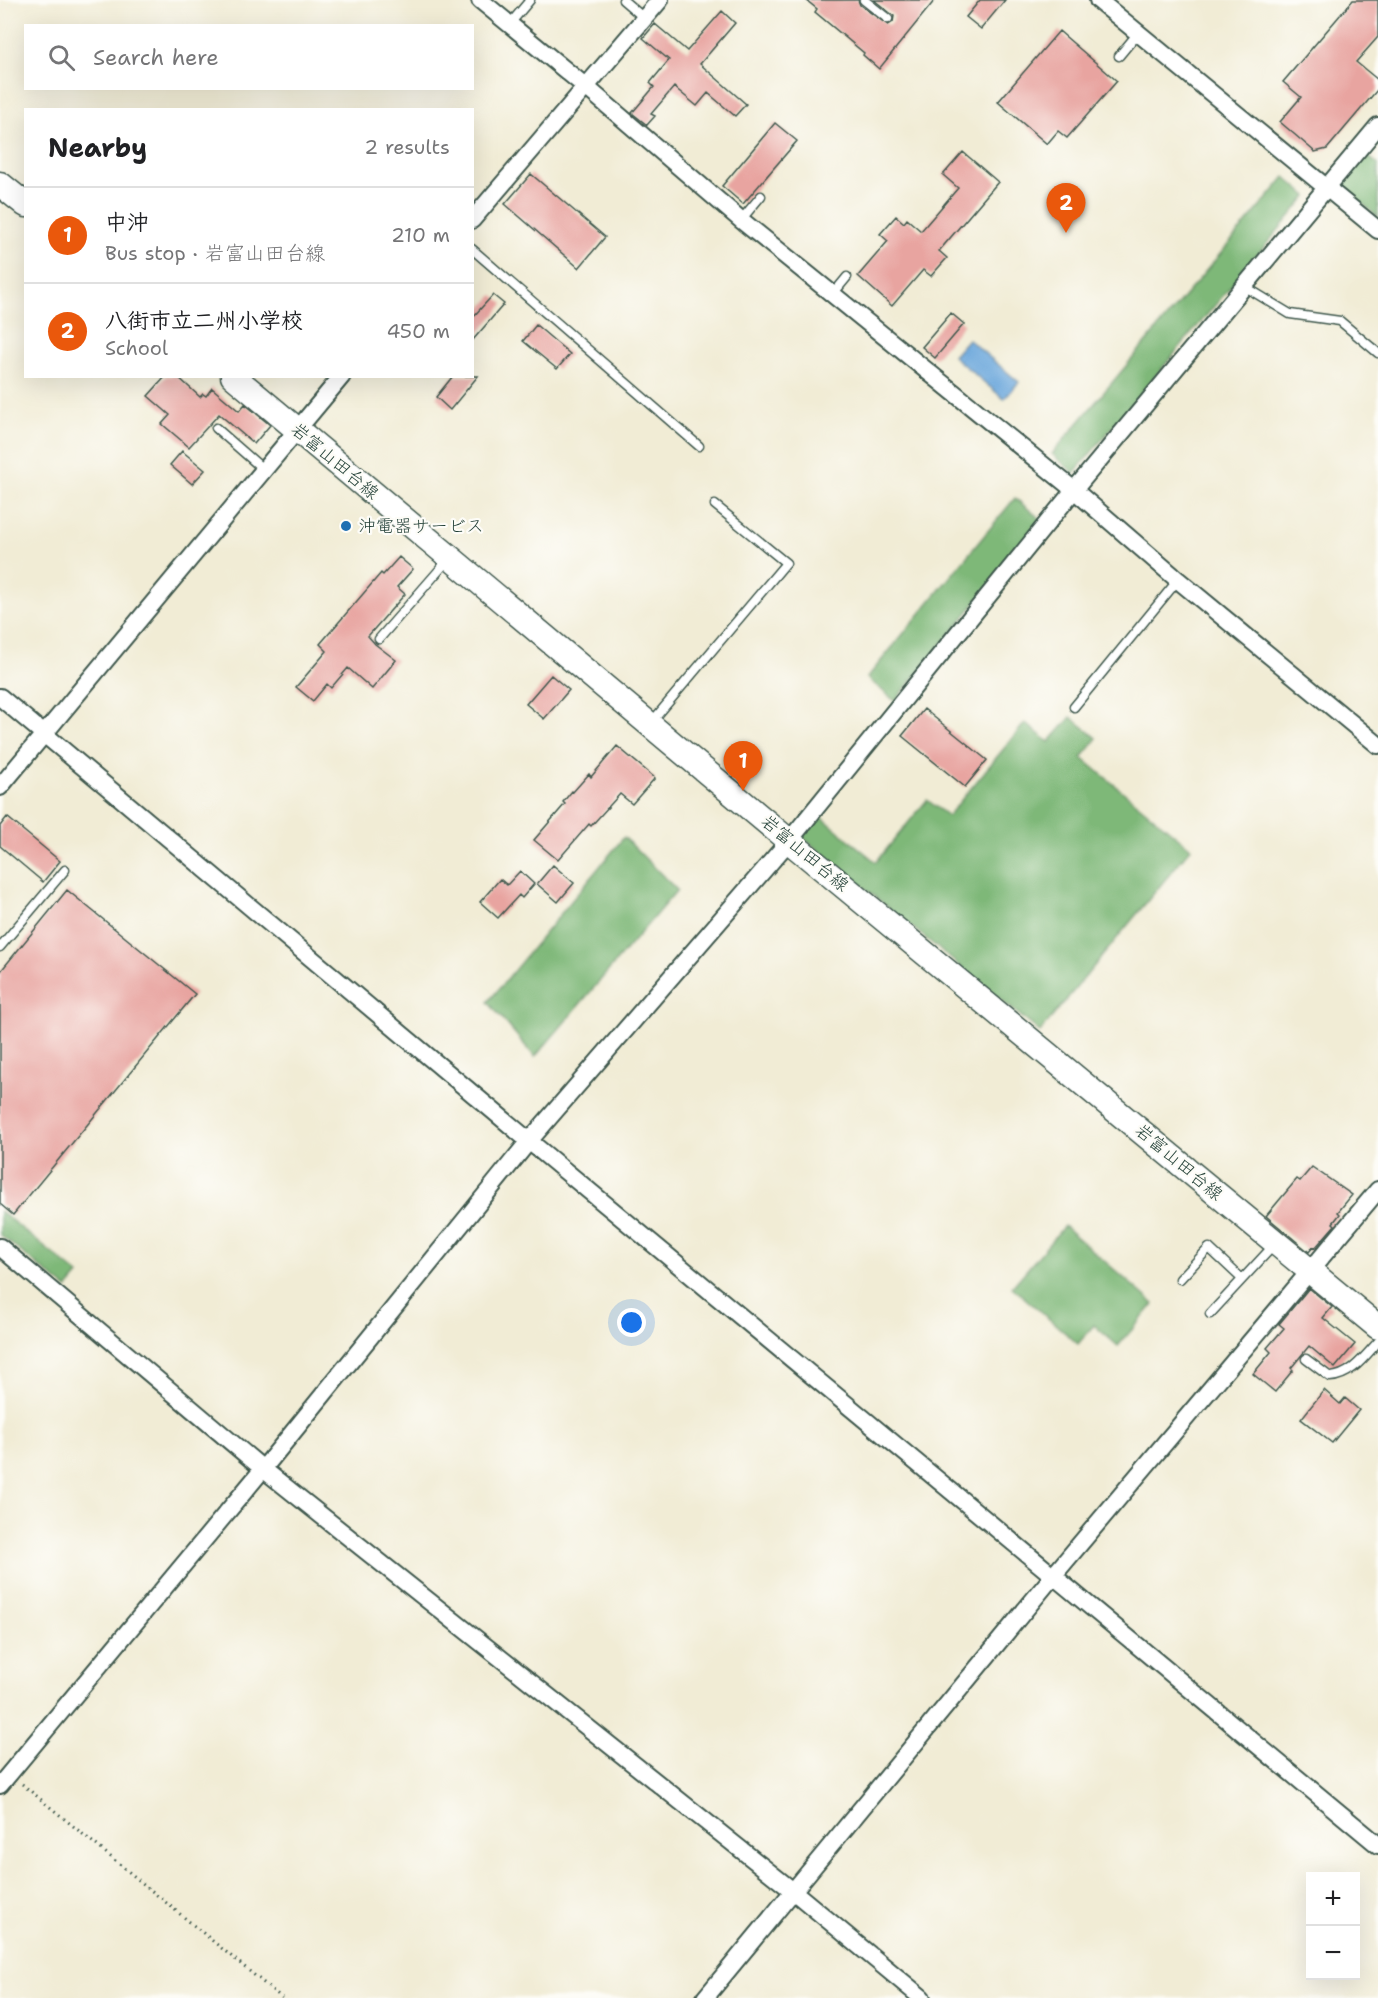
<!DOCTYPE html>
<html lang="en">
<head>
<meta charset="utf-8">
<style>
	body { margin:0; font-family:"Shantell Sans","Klee One",sans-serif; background:#f6f6f6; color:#202124 }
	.controls { position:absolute; right:18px; bottom:18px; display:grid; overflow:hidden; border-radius:0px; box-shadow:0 6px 24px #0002 }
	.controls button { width:54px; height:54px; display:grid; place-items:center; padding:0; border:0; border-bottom:2px solid #e0e0e0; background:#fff; color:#202124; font:30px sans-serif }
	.you { position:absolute; left:632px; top:1323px; width:21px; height:21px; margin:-15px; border:4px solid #fff; border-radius:50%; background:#1a73e8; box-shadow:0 0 0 9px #1a73e833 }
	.badge { display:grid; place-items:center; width:39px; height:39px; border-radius:50%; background:#ea580c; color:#fff; font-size:20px; font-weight:700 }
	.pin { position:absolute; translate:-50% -50px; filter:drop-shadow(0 2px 3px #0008) }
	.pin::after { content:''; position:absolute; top:32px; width:21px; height:18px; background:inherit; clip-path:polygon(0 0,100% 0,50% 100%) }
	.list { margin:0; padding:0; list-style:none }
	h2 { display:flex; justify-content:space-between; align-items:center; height:78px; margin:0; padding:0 24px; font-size:26px }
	h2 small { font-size:20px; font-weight:400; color:#757577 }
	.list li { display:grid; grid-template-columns:39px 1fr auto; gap:18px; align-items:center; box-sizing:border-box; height:96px; padding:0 24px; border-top:2px solid #e0e0e0 }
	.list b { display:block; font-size:22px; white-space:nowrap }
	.list p { margin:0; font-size:20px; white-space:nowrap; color:#757577 }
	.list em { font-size:20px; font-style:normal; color:#757577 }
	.icon { flex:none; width:33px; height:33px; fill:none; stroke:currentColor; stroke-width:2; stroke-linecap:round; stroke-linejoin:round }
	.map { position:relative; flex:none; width:1378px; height:1998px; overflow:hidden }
	.search { position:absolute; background:#fff; box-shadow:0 6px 24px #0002; left:24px; top:24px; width:450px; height:66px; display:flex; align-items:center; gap:15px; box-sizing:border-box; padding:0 21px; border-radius:0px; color:#757577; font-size:22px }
	.panel { position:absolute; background:#fff; box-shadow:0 6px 24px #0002; left:24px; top:108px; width:450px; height:270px; border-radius:0px }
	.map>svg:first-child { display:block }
	.forest { fill:#7eb878; stroke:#4e7a56; stroke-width:1.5 }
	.water { fill:#6ca7dc; stroke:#467288; stroke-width:1.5 }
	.building { fill:#e8a4a0 }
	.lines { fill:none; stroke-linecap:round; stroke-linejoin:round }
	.service-casing { stroke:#3e574c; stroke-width:11 }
	.minor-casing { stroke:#3e574c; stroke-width:20 }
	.secondary-casing { stroke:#3e574c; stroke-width:27 }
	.path { stroke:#3e574c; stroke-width:3; stroke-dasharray:1.5 4.5; stroke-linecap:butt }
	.service { stroke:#fff; stroke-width:8 }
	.minor { stroke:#fff; stroke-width:16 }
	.secondary { stroke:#fff; stroke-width:24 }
	.poi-dot { fill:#1f6fb2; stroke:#fdfcf7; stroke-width:2 }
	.labels { text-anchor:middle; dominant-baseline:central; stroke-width:4.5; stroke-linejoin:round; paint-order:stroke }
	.street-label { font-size:18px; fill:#1f3d34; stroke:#fdfcf7 }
	.poi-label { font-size:18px; fill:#1f3d34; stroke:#fdfcf7; text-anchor:start }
</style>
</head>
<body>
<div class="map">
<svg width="1378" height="1998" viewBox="0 0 1378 1998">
	<rect width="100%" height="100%" fill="#fdfcf7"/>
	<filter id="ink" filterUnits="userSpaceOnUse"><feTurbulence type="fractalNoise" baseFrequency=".0167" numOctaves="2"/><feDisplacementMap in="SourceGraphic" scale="12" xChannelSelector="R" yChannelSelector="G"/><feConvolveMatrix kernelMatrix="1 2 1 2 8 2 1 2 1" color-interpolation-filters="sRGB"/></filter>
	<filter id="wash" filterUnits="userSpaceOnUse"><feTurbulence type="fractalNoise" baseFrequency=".008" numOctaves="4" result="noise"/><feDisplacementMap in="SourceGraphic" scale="24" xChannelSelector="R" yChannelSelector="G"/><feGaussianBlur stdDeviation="1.35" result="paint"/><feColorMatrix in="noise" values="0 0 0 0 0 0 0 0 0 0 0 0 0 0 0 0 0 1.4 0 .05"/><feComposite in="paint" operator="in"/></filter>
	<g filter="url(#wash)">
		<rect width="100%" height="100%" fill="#f1ecd5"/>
		<path class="forest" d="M1365,154l13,10v53l-39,-33z
			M1285,177l22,19 -233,277 -22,-19z
			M1015,498l28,23 -148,180 -28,-23z
			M1071,717l26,21 -15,20 109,90 -151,184 -239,-196 18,-21 57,47 51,-62 21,16 77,-93 24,19z
			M624,837l53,53 -142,167 -47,-55z
			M0,1211l79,64 -12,14 -67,-54z
			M1064,1226l90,78 -36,42 -24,-21 -16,19 -66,-57z"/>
		<path class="water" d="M968,339l51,43 -15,17 -51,-43z"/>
		<g id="blocks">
			<path class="building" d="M806,0h52l2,5 28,20 5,-3 1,-6 -20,-16h61l-56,69 -16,-14 1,-2 -49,-41 2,-3z
				M980,0h25l-24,29 -15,-12z
				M1353,0h25v37l-22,25 22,18v9l-51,60 -12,3 -35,-30 21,-25 -18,-15z
				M722,11l13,12 -35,41 46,40 -11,12 -27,-23 -11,13 -23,-19 -23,27 4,2 -8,9 -15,-12 22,-26 -4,-4 19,-23 -26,-22 12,-14 32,27z
				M1059,31l58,50 -50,57 -9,-7 -11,13 -49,-42z
				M775,123l22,18 -54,63 -21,-18z
				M963,152l35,30 -59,69 8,7 -16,18 -8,-6 -31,36 -34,-30 30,-35 -8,-7 16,-18 8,7 3,-4 14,12 37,-43 -15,-13z
				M531,174l74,63 -26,31 -74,-64z
				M493,295l11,9 -32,37v-23z
				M951,313l13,11 -29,34 -13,-11z
				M536,325l34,29 -13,15 -34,-28z
				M166,376h11l23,21 3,-3 3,2 6,-8 27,23 6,-7 25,21 -16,19 -35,-30 -30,33 -27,-23 8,-9 -22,-19z
				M453,376h25l-28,34 -14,-13z
				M182,451l23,19 -13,14 -22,-19z
				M399,557l14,12 -16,18 8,7 -37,42 7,8 21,16 -24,29 -24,-21 -17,20 -4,-4 -14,17 -17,-14 31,-36 -7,-7 61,-71 2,2z
				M551,675l18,15 -25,29 -18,-15z
				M924,709l63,51 -22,27 -63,-51z
				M617,746l38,32 -23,26 -12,-10 -29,32 -2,-2 -31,36 -24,-20 31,-36 -2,-2 9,-11 1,1 16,-18 2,3z
				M7,817l53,44 -17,21 -43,-36v-20z
				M553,865l21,18 -16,19 -21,-18z
				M520,871l14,13 -12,14 -3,-3 -21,23 -18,-16 20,-23 7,6z
				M67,890l128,104 -182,221 -13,-11v-232z
				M1312,1167l40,28 -14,17 2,2 -7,9 2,2 -20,23 -2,-1 -4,5 -43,-36 31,-37 3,2z
				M1309,1288l23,19 -9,11 32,26 -20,24 -26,-22 -18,22 2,2 -18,22 -22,-18 18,-22 -4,-4 17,-20 -5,-4z
				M1324,1390l16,14 5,-6 14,12 -27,33 -31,-24z"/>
		</g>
	</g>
	<g filter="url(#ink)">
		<use href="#blocks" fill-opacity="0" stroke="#3e574c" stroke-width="1.5"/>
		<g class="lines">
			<defs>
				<path id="service" d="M623,0l21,18
					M864,0l24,19
					M509,25l21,-25
					M1119,56l19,-23
					M741,220l20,-24
					M472,249l227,197
					M1244,286l46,28 50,7 38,32
					M833,294l14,-17
					M216,428l48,42
					M379,639l69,-79
					M1074,707l104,-127
					M650,724l136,-161 -71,-58
					M0,947l65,-77
					M1180,1279l29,-31 33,31
					M1210,1314l65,-70
					M1306,1359l24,18c21,-1 35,-21 48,-35"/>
				<path id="minor" d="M480,0l106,87 155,133 333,270 104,90 200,165
					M1098,0l280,230
					M472,220l188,-220
					M0,697l529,444 849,704
					M0,787l342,-411
					M0,1247l263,222 530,422 129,107
					M0,1785l263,-316 266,-328 260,-300 285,-351 304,-364
					M705,1998l348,-422 325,-386"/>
				<path id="secondary" d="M0,184l26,21
					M233,376l556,465 589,486"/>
			</defs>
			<use href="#service" class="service-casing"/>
			<use href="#minor" class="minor-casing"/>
			<use href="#secondary" class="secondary-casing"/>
			<path class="path" d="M22,1784l260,214"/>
			<use href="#service" class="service"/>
			<use href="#minor" class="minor"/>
			<use href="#secondary" class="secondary"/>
		</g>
	</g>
	<circle class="poi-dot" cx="346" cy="526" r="6"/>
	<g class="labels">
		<g class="street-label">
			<text transform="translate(335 461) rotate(40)">岩富山田台線</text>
			<text transform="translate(805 853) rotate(40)">岩富山田台線</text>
			<text transform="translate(1179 1162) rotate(40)">岩富山田台線</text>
		</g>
		<g class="poi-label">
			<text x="358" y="526">沖電器サービス</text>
		</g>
	</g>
</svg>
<div class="controls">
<button>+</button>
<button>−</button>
</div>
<div class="you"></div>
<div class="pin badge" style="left:743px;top:791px">1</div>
<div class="pin badge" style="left:1066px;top:233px">2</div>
<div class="search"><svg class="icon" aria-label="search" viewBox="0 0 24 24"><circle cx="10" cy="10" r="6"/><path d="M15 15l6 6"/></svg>Search here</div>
<section class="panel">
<h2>Nearby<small>2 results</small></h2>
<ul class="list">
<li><span class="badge">1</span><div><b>中沖</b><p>Bus stop · 岩富山田台線</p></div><em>210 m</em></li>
<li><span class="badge">2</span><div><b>八街市立二州小学校</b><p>School</p></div><em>450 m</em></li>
</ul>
</section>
</div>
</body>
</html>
